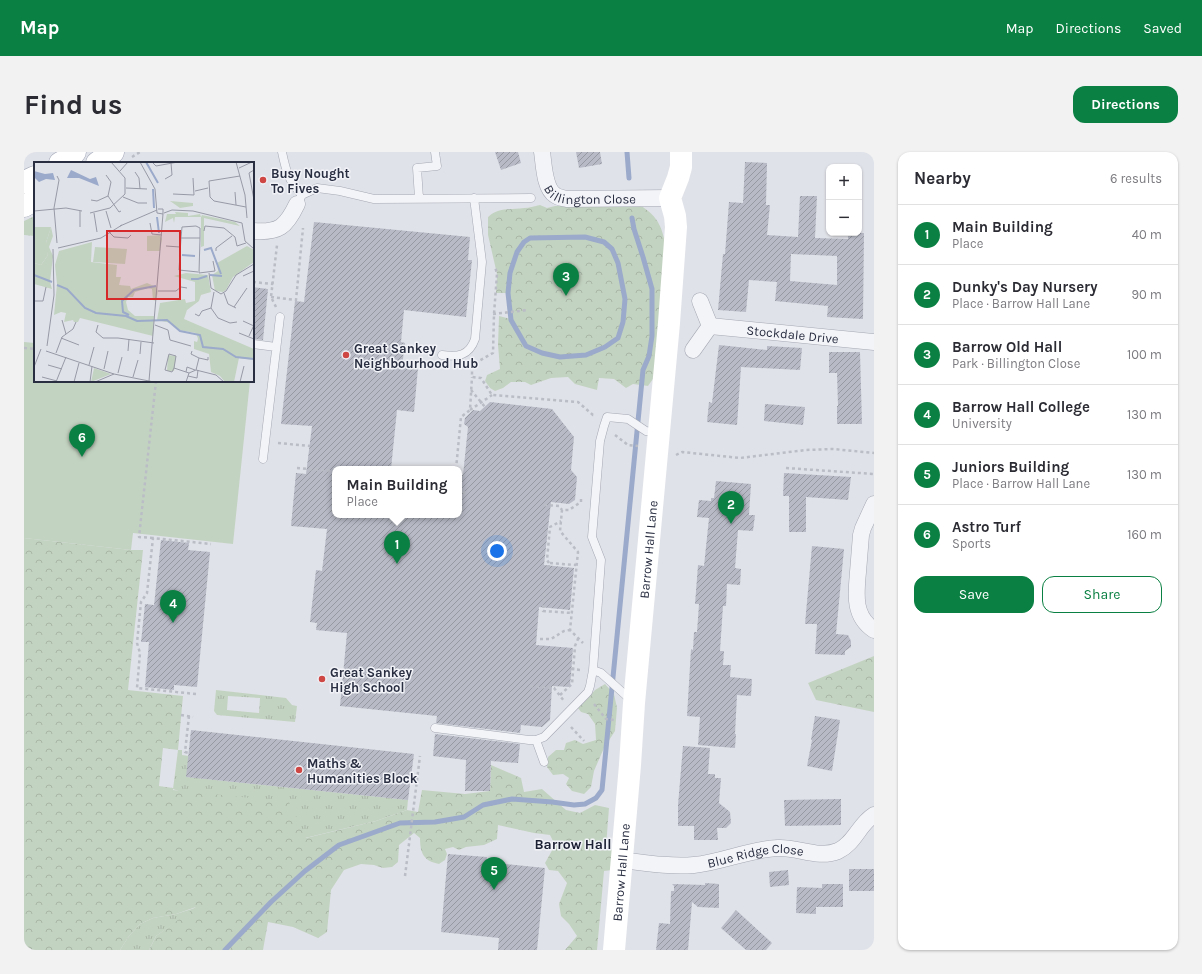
<!DOCTYPE html>
<html lang="en">
<head>
<meta charset="utf-8">
<style>
	body { margin:0; font-family:Karla,sans-serif; background:#f2f2f3; color:#2b2b33 }
	.controls { position:absolute; right:12px; top:12px; display:grid; overflow:hidden; border-radius:8px; box-shadow:0 1px 3px #0004 }
	.controls button { width:36px; height:36px; display:grid; place-items:center; padding:0; border:0; border-bottom:1px solid #e1e1e2; background:#fff; color:#2b2b33; font:20px sans-serif }
	.you { position:absolute; left:473px; top:399px; width:14px; height:14px; margin:-10px; border:3px solid #fff; border-radius:50%; background:#1a73e8; box-shadow:0 0 0 6px #1a73e833 }
	.badge { display:grid; place-items:center; width:26px; height:26px; border-radius:50%; background:#0b8043; color:#fff; font-size:13px; font-weight:700 }
	.pin { position:absolute; translate:-50% -33px; filter:drop-shadow(0 1px 2px #0008) }
	.pin::after { content:''; position:absolute; top:21px; width:14px; height:12px; background:inherit; clip-path:polygon(0 0,100% 0,50% 100%) }
	.popup { position:absolute; left:308px; top:314px; width:130px; height:52px; box-sizing:border-box; display:grid; place-content:center; border-radius:8px; background:#fff; filter:drop-shadow(0 1px 3px #0005); font-size:13px; white-space:nowrap; color:#7c7c81 }
	.popup b { font-size:15px; color:#2b2b33 }
	.popup::after { content:''; position:absolute; left:50%; top:100%; margin-left:-8px; border:8px solid transparent; border-top-color:#fff }
	.list { margin:0; padding:0; list-style:none }
	h2 { display:flex; justify-content:space-between; align-items:center; height:52px; margin:0; padding:0 16px; font-size:17px }
	h2 small { font-size:13px; font-weight:400; color:#7c7c81 }
	.list li { display:grid; grid-template-columns:26px 1fr auto; gap:12px; align-items:center; box-sizing:border-box; height:60px; padding:0 16px; border-top:1px solid #e1e1e2 }
	.list b { display:block; font-size:15px; white-space:nowrap }
	.list p { margin:0; font-size:13px; white-space:nowrap; color:#7c7c81 }
	.list em { font-size:13px; font-style:normal; color:#7c7c81 }
	.actions { display:flex; gap:8px; padding:12px 16px }
	.actions a { flex:1; padding:9px 0; border:1px solid #0b8043; border-radius:12px; text-align:center; font-size:14px; color:#0b8043 }
	.actions .main { background:#0b8043; color:#fff }
	.map { position:relative; flex:none; width:850px; height:798px; overflow:hidden; border-radius:12px }
	header { display:flex; align-items:center; gap:24px; box-sizing:border-box; height:56px; padding:0 20px; background:#0b8043; color:#fff }
	header strong { font-size:19px }
	nav { display:flex; gap:22px; margin-inline-start:auto; font-size:14px }
	.intro { display:flex; align-items:center; justify-content:space-between; box-sizing:border-box; height:96px; padding:0 24px }
	h1 { margin:0; font-size:28px }
	.button { padding:10px 18px; border-radius:12px; background:#0b8043; color:#fff; font-size:14px; font-weight:700 }
	main { display:flex; gap:24px; padding:0 24px }
	aside { flex:1; background:#fff; border-radius:12px; box-shadow:0 1px 3px #0004 }
	.map>svg:first-child { display:block }
	.grass { fill:url(#grass-tufts); fill-rule:evenodd }
	.forest { fill:url(#forest-crowns) }
	.pitch { fill:#c3d3c1 }
	.lines { fill:none; stroke-linecap:round; stroke-linejoin:round }
	.stream { stroke:#9baaca; stroke-width:5 }
	.building { fill:url(#building-hatch); fill-rule:evenodd }
	.lane-casing { stroke:#a5a8b3; stroke-width:9 }
	.street-casing { stroke:#a5a8b3; stroke-width:17 }
	.primary-casing { stroke:#a0a5b5; stroke-width:23 }
	.path { stroke:#babdc5; stroke-width:2.5; stroke-dasharray:3 3; stroke-linecap:butt }
	.lane { stroke:#f3f4f8; stroke-width:8 }
	.street { stroke:#f3f4f8; stroke-width:16 }
	.secondary { stroke:#fff; stroke-width:22 }
	.primary { stroke:#fff; stroke-width:22 }
	.poi-dot { fill:#cf4745; stroke:#f0f2f7; stroke-width:1.5 }
	.labels { text-anchor:middle; dominant-baseline:central; stroke-width:3; stroke-linejoin:round; paint-order:stroke }
	.poi-label { font-size:13px; font-weight:bold; fill:#292e41; stroke:#f0f2f7; text-anchor:start }
	.street-label { font-size:13px; fill:#292e41; stroke:#f0f2f7 }
	.neighbourhood-label { font-size:14px; font-weight:bold; fill:#1b1f32; stroke:#f0f2f7 }
	.inset-river { fill:none; stroke:#9baaca; stroke-width:2 }
	.inset-road { fill:none; stroke:#979aa6; stroke-width:1 }
	.view { fill:#d62828; fill-opacity:0.15; stroke:#d62828; stroke-width:2 }
	.inset-edge { fill:none; stroke:#292e41; stroke-width:2 }
</style>
</head>
<body>
<header>
<strong>Map</strong>
<nav><a>Map</a><a>Directions</a><a>Saved</a></nav>
</header>
<div class="intro"><h1>Find us</h1><a class="button">Directions</a></div>
<main>
<div class="map">
<svg width="850" height="798" viewBox="0 0 850 798">
	<defs>
		<pattern id="grass-tufts" width="24" height="20" patternUnits="userSpaceOnUse"><rect width="24" height="20" fill="#c3d3c1"/><path d="M3 7l-1-3M5 7V3M7 7l1-3M15 17l-1-3M17 17v-4M19 17l1-3" fill="none" stroke="#a8b5a7"/></pattern>
		<pattern id="forest-crowns" width="20" height="18" patternUnits="userSpaceOnUse"><rect width="20" height="18" fill="#c3d3c1"/><path d="M2 6a3 3 0 1 1 6 0M12 15a3 3 0 1 1 6 0" fill="none" stroke="#a8b5a7"/></pattern>
		<pattern id="building-hatch" width="6" height="6" patternUnits="userSpaceOnUse"><rect width="6" height="6" fill="#b8bbc6"/><path d="M-1 1l2-2M0 6l6-6M5 7l2-2" fill="none" stroke="#9698a2"/></pattern>
	</defs>
	<rect width="100%" height="100%" fill="#e0e2e9"/>
	<path class="grass" d="M11,64v20l-11,-1v1v-15z
		M192,538l70,8 6,7 5,1 -2,16 -78,-7 -3,-4zM204,544l32,2 -1,15 -32,-3z
		M154,598h4v5l7,1 -2,21 221,23 -1,10 -31,11 -71,17 -132,-49z
		M174,755l-42,29 -7,14h-29l9,-14 11,-12 13,-6 23,-4z"/>
	<path class="forest" d="M516,53l7,3 8,-2h86c18,11 22,23 25,43l-11,127 -7,10 -15,-2 -7,4 -12,-9 -15,-1 -2,12 -22,-6 -7,-7 -17,1 -20,7 -6,-3h-14l-8,6 -8,3 -5,-3 -5,-7 2,-6 13,-6 -2,-24 1,-29 12,3 -3,-26h-12l1,-19 -9,-39v-18c11,-10 22,-7 36,-9 5,0 10,-2 16,-3z
		M0,386l107,12h12l-15,140 55,6 -5,54 -15,-2 -4,38 14,2v2l116,12 17,36 70,-17 31,-11 11,2 4,-22 43,4 25,-3 1,-26 30,13 3,14 18,-3 24,21 14,3 15,-8 14,3 -3,39 10,4 -3,19 -9,1 -7,79h-32l12,-14 -8,-12 -8,-8 -2,-12 8,-21 -9,-12 -9,-1 -4,-7 10,-18 -5,-10 -16,-2 -36,-8 -1,14 -13,6 -18,2 -7,3 -6,-3 -8,2 2,5 -2,6 -6,4c-16,-3 -19,-12 -19,-26l-6,-5 -15,12 -1,17 -6,5 -9,1 -9,-3 -13,-1 -17,6 -13,20 -4,42 -9,6 -25,-11 -25,-5 -5,28h-114l7,-14 40,-29 -20,7 -23,4 -13,6 -11,12 -9,14h-96z
		M850,504v56l-58,-12 -8,-17z
		M581,532l9,10 3,14 -2,23 -11,17 -10,23 -3,16 -7,7 -12,-3 -6,-7 3,-6 -6,-4 -10,1 -6,-8 1,-10 8,-7h8l2,-7 9,-3 8,4 13,-4 -1,-16 -7,-10 -7,-2 -3,-4 17,-18z"/>
	<path class="pitch" d="M0,190l11,1v38h215l-17,163 -100,-11 -2,17 -107,-12z"/>
	<g class="lines">
		<path class="stream" d="M603,0l2,26
			M561,85l19,5 8,7 6,14 7,36 -2,23 -5,16 -13,9 -19,8 -26,2 -18,-4 -16,-7 -15,-26 -3,-27 2,-20 7,-21 7,-10 6,-4z
			M201,798l46,-48 34,-31 34,-26 61,-22 35,-1 29,-5 19,-12 29,-6 40,3 22,3 11,-1 11,-6 6,-8 41,-420 6,-14 3,-20v-47l-9,-32 -9,-28 -2,-11"/>
	</g>
	<path class="building" d="M471,0h23l3,11 -20,7z
		M552,0h24l2,12 -23,4z
		M721,10l22,1 -1,42h4l-3,30 31,2 2,-41h17l-2,42 33,1v-6h16l-1,86 -36,-2 1,-11 -53,-5 2,-19 -28,-2 -3,32 -28,-2 5,-56h2l4,-52 14,1zM767,102l46,2v29l-47,-4z
		M290,70l156,15 -2,23h4l-6,57 -62,-7 -3,32 4,1 -3,24 16,1 -4,44 -17,-2 -6,59h-56v46h124v-40h4l5,-48 -4,-3 1,-6 8,-8 7,1 10,-9 62,7 22,28 -3,33 6,7 -2,23 -6,4 -18,-2 -7,63 30,3 -4,42 -31,-3 -3,38 37,3 -3,39 -18,-1 -2,34 -8,7 -21,-2 -1,8 -84,-10 1,-7 -97,-10 7,-73 -31,-3 1,-7 -7,-1 6,-52 6,1 5,-42 -36,-3 5,-53 10,1 6,-48 -31,-2 14,-123 9,1z
		M229,135l15,2 -5,51 -10,-1z
		M695,193l48,5v-4l35,2 -2,22 -59,-3 -4,58 -30,-3 2,-20 3,1z
		M805,200h31l2,72h-25v-18h1l-1,-33h-8z
		M741,252l40,3 -2,18 -39,-4z
		M760,321l67,4 -3,23 -42,-3v35h-17v-36h-6z
		M692,329l35,3 -2,31h6l-2,16 -15,-1 -3,38 6,1 -1,16 -13,-1 -1,22h-3l-3,45h4l-1,14h8l-1,12 22,2 -1,17 -14,-1 -2,39h1l-1,14 -37,-3 2,-28 -13,-1 4,-67 2,1 1,-18h3l2,-28h-4l3,-39 6,1 5,-48 -12,-1 2,-17 12,1v-3h3z
		M137,388l28,3 -1,7 22,2 -13,135 -23,-2v5l-29,-3 4,-45h-8l4,-38 9,1z
		M788,394l32,3 -8,85 12,1 3,6v6l-6,4v4l-30,-1 2,-30h-12z
		M791,564l25,4 -8,51 -25,-5 5,-26h-1z
		M167,578l223,24 -6,46 -222,-23z
		M411,582l85,10 -2,19 -27,-2 -1,30h-25l1,-31 -33,-4z
		M659,594l27,2 -2,26h7v4h6l-2,25 11,9 1,11 -5,5h-9l1,12h-24v-14h-16v-21z
		M817,647v26l-56,1 -1,-26z
		M424,702l39,3 -1,5 59,6 -8,82h-39l1,-12 -58,-6z
		M825,717h25v22h-25z
		M764,718l1,15 -19,2 -1,-15z
		M681,731l14,1v24l-21,-1 -6,-5 -4,48h-32l3,-27 11,1 1,-33h3v-5l-2,-2 33,1z
		M798,732h21v23h-27v7l-20,-1 1,-26 25,1z
		M712,758l36,33 -6,7h-20l-25,-22z"/>
	<g class="lines">
		<defs>
			<path id="lane" d="M258,0c4,19 6,28 20,43
				M395,46l-2,-30 20,-2 -2,-14
				M273,52l5,-9 15,-7 23,3 34,8 157,-1
				M229,192l23,3
				M418,203c16,2 27,1 33,-16l7,-77 -8,-64
				M239,307l17,-142
				M607,548l-30,-27 -8,-3 8,-110 -9,-23 8,-96 4,-15 3,-9 21,2 18,12 11,2
				M411,576l94,12h7
				M520,610l-8,-22 8,-3 44,-45 2,-6 3,-16"/>
			<g id="street">
				<path id="s1" d="M518,0c2,12 2,36 13,43 4,3 8,3 12,4l103,-1"/>
				<path d="M229,79c26,2 33,-4 44,-27"/>
				<path id="s2" d="M686,174l164,16"/>
				<path d="M669,198l17,-24 -10,-25"/>
				<path d="M850,352l-11,24 -2,7c-1,12 -2,24 -3,37 -2,22 -5,44 16,58"/>
				<path id="s3" d="M598,708c24,3 48,7 72,5 29,-3 56,-16 84,-17 20,-1 40,11 60,3 17,-8 21,-27 36,-36"/>
			</g>
			<path id="primary" d="M36,11l10,-5 5,-6
				M73,11l16,-11
				M0,30l11,-5
				M0,54l11,-6"/>
		</defs>
		<use href="#lane" class="lane-casing"/>
		<use href="#street" class="street-casing"/>
		<use href="#primary" class="primary-casing"/>
		<path class="path" d="M108,5l8,-5
			M229,130l20,2
			M247,145l25,3 7,-72
			M252,155l-5,-10 6,-52
			M469,162l35,-4
			M0,196l11,1
			M446,214l2,5v6l9,1 11,17 86,7 15,13h3
			M446,214l23,-13 1,-39 3,-40 -2,-8
			M447,238l14,17
			M446,258l22,-15
			M591,283l13,10 10,1
			M254,291l32,3
			M652,303l6,-3 58,6 66,-8 27,-1 41,4
			M273,316l38,3
			M762,316l88,6
			M432,317l5,-52 9,-7 2,-33
			M435,337h3l3,5
			M557,347v3l-12,8h-7l-2,21 18,21 -8,78 13,13
			M520,353l15,1 3,4
			M129,386l-14,-1 17,-156
			M525,411l-2,-3 3,-33 11,-6
			M524,422l1,-11 27,2
			M521,441l-2,18 29,2
			M516,487h11l13,-8 6,-1
			M547,517l10,1
			M506,534l24,2 10,13
			M172,542l-59,-6 3,-35 -3,-10 4,-41 6,-9 6,-55 58,6
			M536,543l12,-11 3,-38 3,-7
			M570,552l12,15 8,1
			M157,563l12,2
			M165,564l-4,36 4,1
			M547,575l13,14
			M387,624l7,1
			M381,724l15,-120"/>
		<use href="#lane" class="lane"/>
		<use href="#street" class="street"/>
		<path class="secondary" id="s4" d="M590,798l16,-185 4,-62 35,-380 7,-96 -1,-11 -5,-18 8,-20 3,-11v-15"/>
		<use href="#primary" class="primary"/>
	</g>
	<g class="poi-dot">
		<circle cx="239" cy="28" r="4"/>
		<circle cx="322" cy="203" r="4"/>
		<circle cx="298" cy="527" r="4"/>
		<circle cx="275" cy="618" r="4"/>
	</g>
	<g class="labels">
		<g class="poi-label">
			<text x="247" y="21">Busy Nought<tspan x="247" dy="15">To Fives</tspan></text>
			<text x="330" y="196">Great Sankey<tspan x="330" dy="15">Neighbourhood Hub</tspan></text>
			<text x="306" y="520">Great Sankey<tspan x="306" dy="15">High School</tspan></text>
			<text x="283" y="611">Maths &amp;<tspan x="283" dy="15">Humanities Block</tspan></text>
		</g>
		<g class="street-label">
			<text stroke="none"><textPath href="#s1" startOffset="81">Billington Close</textPath></text>
			<text stroke="none"><textPath href="#s2" startOffset="83">Stockdale Drive</textPath></text>
			<text stroke="none"><textPath href="#s4" startOffset="402">Barrow Hall Lane</textPath></text>
			<text stroke="none"><textPath href="#s3" startOffset="135">Blue Ridge Close</textPath></text>
			<text stroke="none"><textPath href="#s4" startOffset="78">Barrow Hall Lane</textPath></text>
		</g>
		<g class="neighbourhood-label">
			<text x="549" y="692">Barrow Hall</text>
		</g>
	</g>
	<g transform="translate(10 10)">
		<rect width="220" height="220" fill="#e0e2e9"/>
		<path d="M0,65h17l-5,16 2,12 -7,10 -7,-2zM134,193l8,1 -2,15h-7zM60,206l17,6 -20,8z" fill="#c3d3c1"/>
		<path d="M136,39l23,2v3l-13,2zM141,50l13,1v3l12,-2 1,3 1,-2 33,7 5,4 -36,-8v28l-3,1v-30h-26l-1,6 -1,-5 -8,4 2,-8h9zM17,65l2,9 -4,11 4,9 -3,26 2,7 -18,-5v-21l7,2 7,-10 -3,-9zM126,73l2,4 -2,12h-13v-15zM58,80l-1,20 26,3 -1,12h5l-2,8 11,1 1,3 16,-6 9,4 2,4 -2,10 -3,-1 -1,-11 -4,-1 -13,4 -2,5h-5l-2,5 2,8 7,6h19l-1,20 -73,-18 -2,4h-4l-1,-2 -9,2 2,-9 -5,-1 -7,3 3,-31 -2,-19 4,-14zM213,84l7,4v12l-21,15 -7,13 -3,2 -8,-1 -3,-16 6,-4 -1,-8zM152,111l22,2 3,17 -10,3 -2,6 -12,9 -3,9 70,30v11l-15,-2 -5,24h-9l-5,-6 -9,-4 -2,-18 -15,-5v-8l3,1 1,-3 -2,-6 -17,-3 -8,-7 -14,-3 3,-17 25,-4 1,4 9,-2v-19l-21,-6z" fill="#c3d3c1"/>
		<path d="M61,85l32,2 -2,15 -32,-2z" fill="#c3d3c1"/>
		<path d="M37,8l19,9 6,-2 3,9 -20,-8h-12zM0,9l11,3 8,-1 2,7 -9,-1 -7,3 -5,-5z" fill="#9baaca"/>
		<path class="inset-river" d="M112,0l12,21M119,27l1,19M123,55l2,16M170,88l7,-2 10,26M148,93l13,1M0,113l18,7M176,113l12,1M157,117h7l9,-3M23,123l10,4 18,19 11,5 30,3 11,5 30,-1 13,11 20,4 3,12 20,2 13,8 18,2M95,153l-6,-3 -1,-11 12,-11 22,-4"/>
		<path class="inset-road" d="M106,0l15,27 2,24 6,1v-5h-5M118,0l4,4 22,-4M202,0l9,33 2,23M205,6l13,-6M220,8l-5,3 5,27M86,9l8,-9M101,10l4,6 1,11M72,13l5,7 -3,14M23,14l2,4 -5,28 3,35M206,14l-31,5 1,16 4,4 32,6M131,17l7,-4 -1,-12M92,26l21,1M161,29l13,-3M201,30l1,13M139,32l21,1 -1,-17M74,34l11,16 2,-1M89,35l15,6h9M57,38l6,1 11,-5M0,49l32,-3 16,3M46,49v16M72,49l5,17M56,51l20,-5 15,-14v-16l-14,-16M60,51l3,19M130,51l8,-3 21,1 49,12M116,61l2,11 10,1M208,61l3,18 9,8M86,64l37,-16M170,69l1,-5 19,2 11,9 2,9 9,-3M75,70l5,5 14,1 3,-3M147,76l1,-11 14,-1 4,2v10M132,84l14,1M24,86l43,-10 21,-13M182,89v-3l16,-12M164,110l-19,-2 2,-32h19l-1,35 16,-2 -2,-10M175,111l2,15 10,6 5,-3 10,-16 18,-11M209,114l11,-5M124,129h18l5,-4 6,1M180,130l-3,16 7,10 12,5 7,-1M190,131l4,11 8,4M0,139h9l3,-14M200,145l13,-19M161,152l4,2 3,-5 9,-3M28,158l4,14M209,159l11,5M64,163l-2,7 7,6h15l36,5M121,163l13,5 2,10 21,6M205,171l15,6M215,174l5,-11M27,176l18,7M13,184l7,-51 -1,-46M12,189l68,23 40,8M94,189l1,-12M158,189l-1,3 8,4 9,2v-3M22,191l6,-16 11,-8 3,-7M106,192l1,-12M14,203l14,4M55,203l5,-18M0,205l7,-18M140,206l2,-12 -7,-2 -4,16 7,2 2,-4 15,5M70,207l4,-18M162,208l3,-12M152,210l1,-5 8,3M84,211l4,-16M154,214l9,2 1,-8M8,215l15,4M99,215l5,-17M115,219l14,-167M22,220l10,-25M40,220l5,-19M56,220l2,-16M61,220l19,-8M152,220l3,-9 7,-3 20,5 8,7M206,220l4,-16"/>
		<path class="view" d="M73,69h73v68h-73z"/>
		<rect width="220" height="220" class="inset-edge"/>
	</g>
</svg>
<div class="controls">
<button>+</button>
<button>−</button>
</div>
<div class="you"></div>
<div class="pin badge" style="left:373px;top:412px">1</div>
<div class="popup"><b>Main Building</b>Place</div>
<div class="pin badge" style="left:707px;top:372px">2</div>
<div class="pin badge" style="left:542px;top:144px">3</div>
<div class="pin badge" style="left:149px;top:471px">4</div>
<div class="pin badge" style="left:470px;top:738px">5</div>
<div class="pin badge" style="left:58px;top:305px">6</div>
</div>
<aside>
<h2>Nearby<small>6 results</small></h2>
<ul class="list">
<li><span class="badge">1</span><div><b>Main Building</b><p>Place</p></div><em>40 m</em></li>
<li><span class="badge">2</span><div><b>Dunky's Day Nursery</b><p>Place · Barrow Hall Lane</p></div><em>90 m</em></li>
<li><span class="badge">3</span><div><b>Barrow Old Hall</b><p>Park · Billington Close</p></div><em>100 m</em></li>
<li><span class="badge">4</span><div><b>Barrow Hall College</b><p>University</p></div><em>130 m</em></li>
<li><span class="badge">5</span><div><b>Juniors Building</b><p>Place · Barrow Hall Lane</p></div><em>130 m</em></li>
<li><span class="badge">6</span><div><b>Astro Turf</b><p>Sports</p></div><em>160 m</em></li>
</ul>
<div class="actions"><a class="main">Save</a><a>Share</a></div>
</aside>
</main>
</body>
</html>
